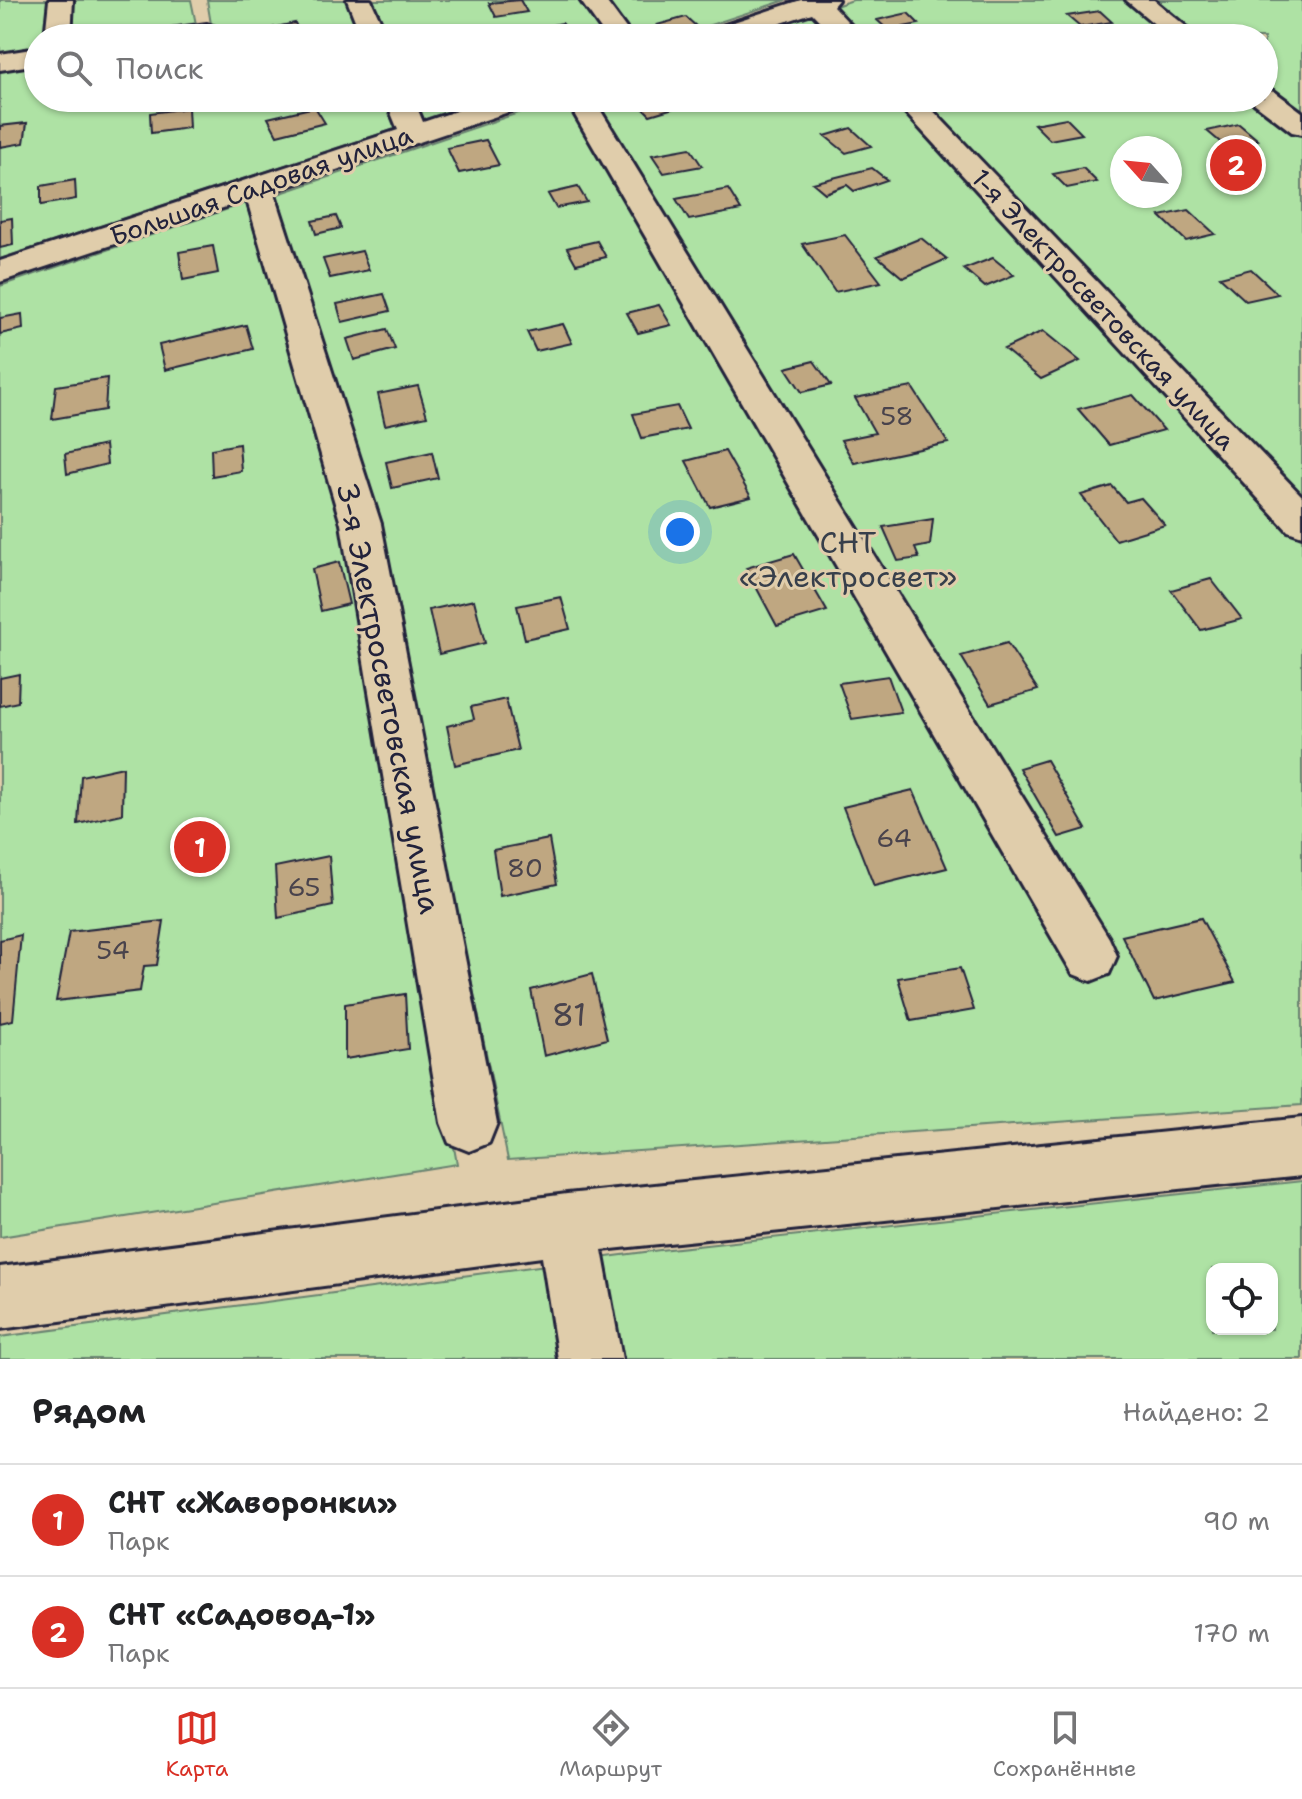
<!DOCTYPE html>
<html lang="ru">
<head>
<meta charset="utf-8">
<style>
	body { margin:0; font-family:"Shantell Sans",sans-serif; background:#f6f6f6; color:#202124 }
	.controls { position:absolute; right:24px; bottom:24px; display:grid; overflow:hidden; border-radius:16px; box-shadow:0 2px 6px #0004 }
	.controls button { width:72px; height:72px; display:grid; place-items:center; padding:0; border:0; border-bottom:2px solid #e0e0e0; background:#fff; color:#202124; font:40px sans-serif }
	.compass { position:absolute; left:1110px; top:136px; width:72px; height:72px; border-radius:50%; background:#fff; box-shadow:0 2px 6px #0004; rotate:297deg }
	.you { position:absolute; left:680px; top:532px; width:28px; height:28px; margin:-20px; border:6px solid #fff; border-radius:50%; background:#1a73e8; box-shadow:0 0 0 12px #1a73e833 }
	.badge { display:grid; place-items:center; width:52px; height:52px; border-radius:50%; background:#d93025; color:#fff; font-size:26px; font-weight:700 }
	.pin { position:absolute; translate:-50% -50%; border:4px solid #fff; box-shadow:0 2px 8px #0006 }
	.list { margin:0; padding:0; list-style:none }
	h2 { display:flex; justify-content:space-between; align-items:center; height:104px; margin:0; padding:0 32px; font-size:34px }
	h2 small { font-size:26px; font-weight:400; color:#757577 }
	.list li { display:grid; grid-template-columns:52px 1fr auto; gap:24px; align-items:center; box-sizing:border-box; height:112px; padding:0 32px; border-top:2px solid #e0e0e0 }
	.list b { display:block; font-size:30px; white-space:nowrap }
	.list p { margin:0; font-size:26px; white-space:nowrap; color:#757577 }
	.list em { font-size:26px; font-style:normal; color:#757577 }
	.icon { flex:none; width:44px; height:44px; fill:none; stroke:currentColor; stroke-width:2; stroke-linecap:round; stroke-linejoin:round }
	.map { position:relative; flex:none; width:1302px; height:1359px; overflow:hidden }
	.search { position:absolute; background:#fff; box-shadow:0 2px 6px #0004; left:24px; right:24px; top:24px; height:88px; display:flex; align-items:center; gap:20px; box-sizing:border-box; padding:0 28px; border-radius:44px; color:#757577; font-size:30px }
	.sheet { height:328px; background:#fff }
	nav { display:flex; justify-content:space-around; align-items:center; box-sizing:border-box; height:112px; border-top:2px solid #e0e0e0; background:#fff; font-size:22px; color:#757577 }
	nav a { display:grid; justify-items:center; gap:4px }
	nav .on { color:#d93025 }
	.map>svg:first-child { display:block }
	.green { fill:#aee2a4; stroke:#688270; stroke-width:2; fill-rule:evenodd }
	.building { fill:#bfa781; stroke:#22223b; stroke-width:2 }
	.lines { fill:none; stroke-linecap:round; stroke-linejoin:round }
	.minor-casing { stroke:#22223b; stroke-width:6 }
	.minor { fill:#e0cdab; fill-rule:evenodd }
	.labels { text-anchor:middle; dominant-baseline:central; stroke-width:6; stroke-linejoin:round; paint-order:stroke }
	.far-street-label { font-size:26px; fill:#22223b; stroke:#e0cdab }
	.number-label { font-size:26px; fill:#49434c }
	.park-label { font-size:30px; fill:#373f4b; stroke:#e0cdab }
	.street-label { font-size:30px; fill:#22223b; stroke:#e0cdab }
	.near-number-label { font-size:32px; fill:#49434c }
</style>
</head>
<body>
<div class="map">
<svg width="1302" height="1359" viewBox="0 0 1302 1359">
	<rect width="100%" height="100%" fill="#e0cdab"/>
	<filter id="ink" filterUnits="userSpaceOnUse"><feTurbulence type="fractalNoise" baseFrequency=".0125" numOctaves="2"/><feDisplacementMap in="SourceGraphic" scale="16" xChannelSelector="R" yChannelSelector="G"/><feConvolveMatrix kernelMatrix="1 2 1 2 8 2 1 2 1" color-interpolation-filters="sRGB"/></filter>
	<g filter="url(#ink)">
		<path class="green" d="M0,0h191l6,29 -63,9h-96v14l-38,5z
			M207,0h579l-115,38h-469l11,-2z
			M853,0h449v1105l-794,55 -131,-639 -105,-325 291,-98h701v-60h-523zM1122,148h48v48h-48z
			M38,61v37h451l-489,161v-192z
			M246,203l97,327 114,634 -457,73v-951z
			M1302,1181v178h-1302v-22l660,-87zM1212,1269h60v60h-60z"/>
		<path class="building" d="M520,0l7,12 -31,5 -7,-14z
			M1100,11l12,11 -32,5 -13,-11z
			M908,13l11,11 -31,6 -11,-10z
			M686,17l12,11 -30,7 -11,-10z
			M295,23l6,13 -30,2 -4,-9z
			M562,23l10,11 -15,3 -10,-11z
			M429,32l1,6h-36v-3z
			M642,98h39l6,6 -37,11 -15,-15z
			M750,98h66l-53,13z
			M315,107l10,16 -48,12 -9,-17z
			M188,108l1,20 -38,5 -1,-20z
			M1066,118l16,16 -32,6 -16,-16z
			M27,123l-3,20 -24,4v-21z
			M1239,124l19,16 -32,7 -19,-16z
			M851,128l20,18 -25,7 -21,-17z
			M486,140l13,25 -40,8 -12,-25z
			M690,148l12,18 -38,7 -12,-18z
			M872,168l15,12 -33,11 -7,-6 -22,8 -12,-10z
			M1083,168l14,14 -30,6 -14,-14z
			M75,180l1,19 -35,6v-19z
			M578,187l9,15 -31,6 -8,-14z
			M728,189l13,21 -52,10 -13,-21z
			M1189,210l26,24 -29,7 -26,-25z
			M336,216l5,12 -25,6 -4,-13z
			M12,218l1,27 -13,3v-28z
			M845,235l36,47 -46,10 -33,-48z
			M921,238l26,21 -44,19 -26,-22z
			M597,241l9,16 -30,7 -9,-16z
			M213,246l5,27 -35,7 -4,-28z
			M362,251l7,19 -39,8 -7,-19z
			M993,258l21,17 -29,12 -21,-18z
			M1251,269l27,25 -32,7 -26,-24z
			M384,294l6,17 -48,11 -5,-18z
			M659,305l12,20 -33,8 -11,-20z
			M22,314l1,15 -23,5v-16z
			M563,324l9,19 -36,8 -9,-19z
			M246,325l7,24 -88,21 -6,-25z
			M387,329l8,20 -41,11 -7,-21z
			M1043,331l37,30 -39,18 -37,-30z
			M814,361l17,24 -29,7 -16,-24z
			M107,378l-2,32 -53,9 4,-33z
			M418,386l9,30 -42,9 -7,-31z
			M912,387l36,56 -94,20 -13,-23 34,-7 -20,-35z
			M1133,395l31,35 -55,15 -31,-36z
			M677,406l11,23 -46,9 -9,-24z
			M239,444l2,27 -29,5 -1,-27z
			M105,445l2,19 -40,10 -2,-20z
			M725,451l26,46 -41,10 -24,-46z
			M432,452l6,26 -46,10 -6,-26z
			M1112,486l14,16 15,-4 24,27 -49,15 -35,-45z
			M933,519l-3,26 -15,3 4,10 -21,3 -15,-34z
			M794,554l33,57 -50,15 -31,-58z
			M339,562l10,42 -28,7 -9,-42z
			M1211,579l31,40 -41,11 -30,-40z
			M561,597l9,32 -45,10 -8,-33z
			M474,600l11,43 -46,11 -10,-44z
			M1007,643l31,47 -48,14 -29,-48z
			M19,674l-1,28 -18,4v-28z
			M888,676l13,36 -49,7 -13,-36z
			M506,699l12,51 -63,15 -8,-39 27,-7 -3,-12z
			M1046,760l40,69 -27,8 -40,-69z
			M123,767l-1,47 -44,10 3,-48z
			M913,790l34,78 -73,18 -31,-79z
			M549,839l8,45 -57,12 -7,-46z
			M329,856l4,50 -55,12 -3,-51z
			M1201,918l34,64 -81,19 -32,-65z
			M164,921l-7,44 -13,1 -4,25 -84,10 13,-69z
			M21,935l-8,85 -13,3v-83z
			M960,968l14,42 -63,11 -13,-43z
			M592,974l15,65 -63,17 -13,-66z
			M405,994l3,55 -63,10v-55z"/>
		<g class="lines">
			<defs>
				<path id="minor" d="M49,0h24l-2,38h-26z
					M347,0h24l17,38h-26z
					M580,0h25l28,38h-26z
					M801,0h37l-5,6 30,32h-27l-24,-25 -77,25h-39l4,-5z
					M1126,0h28l46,38h-29z
					M207,24l9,3 4,5 -4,5 -66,1 13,-8z
					M38,48v16l-38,6v-16z
					M1264,89l10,2 28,21v22l-10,-2 -38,-29 -3,-5h13z
					M385,98h28l10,24 72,-24h41l-4,6 -258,87 107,333 116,599 -8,20 -20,8 -20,-8 -8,-20 -100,-599 -94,-324 -247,82v-21l398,-131z
					M565,98h28l516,840 8,18 -8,18 -18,7 -18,-7z
					M892,98h29l381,398v40l-14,-5z
					M1302,1118v58l-700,74 20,109h-64l-16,-102 -542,72v-62l567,-73z"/>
			</defs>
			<use href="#minor" class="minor-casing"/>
			<use href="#minor" class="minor"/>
		</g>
	</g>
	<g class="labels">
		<g class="far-street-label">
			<text transform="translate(261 185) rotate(-19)">Большая Садовая улица</text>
			<text transform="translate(1104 309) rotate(47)">1-я Электросветовская улица</text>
		</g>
		<g class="number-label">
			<text x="897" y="415">58</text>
			<text x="894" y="837">64</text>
			<text x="525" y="867">80</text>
			<text x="304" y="886">65</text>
			<text x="113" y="949">54</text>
		</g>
		<g class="park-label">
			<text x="848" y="542">СНТ<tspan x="848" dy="34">«Электросвет»</tspan></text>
		</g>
		<g class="street-label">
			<text transform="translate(389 698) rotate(79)">3-я Электросветовская улица</text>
		</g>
		<g class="near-number-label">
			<text x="569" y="1014">81</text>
		</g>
	</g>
</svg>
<div class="controls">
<button><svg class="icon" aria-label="locate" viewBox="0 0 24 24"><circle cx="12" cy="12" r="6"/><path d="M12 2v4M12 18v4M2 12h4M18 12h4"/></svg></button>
</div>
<svg class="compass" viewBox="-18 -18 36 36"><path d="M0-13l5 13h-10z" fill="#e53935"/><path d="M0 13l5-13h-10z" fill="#757577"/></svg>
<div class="you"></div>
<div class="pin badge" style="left:200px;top:847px">1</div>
<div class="pin badge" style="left:1236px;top:165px">2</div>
<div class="search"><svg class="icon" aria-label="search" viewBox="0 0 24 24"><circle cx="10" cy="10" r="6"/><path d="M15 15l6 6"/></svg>Поиск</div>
</div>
<section class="sheet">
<h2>Рядом<small>Найдено: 2</small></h2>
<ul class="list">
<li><span class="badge">1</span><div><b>СНТ «Жаворонки»</b><p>Парк</p></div><em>90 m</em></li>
<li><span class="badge">2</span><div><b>СНТ «Садовод-1»</b><p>Парк</p></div><em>170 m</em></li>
</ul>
</section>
<nav>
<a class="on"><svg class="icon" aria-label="map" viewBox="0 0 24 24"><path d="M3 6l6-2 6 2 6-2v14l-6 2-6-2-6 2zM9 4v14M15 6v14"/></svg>Карта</a>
<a><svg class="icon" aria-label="directions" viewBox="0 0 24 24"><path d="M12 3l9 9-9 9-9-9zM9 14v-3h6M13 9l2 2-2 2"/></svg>Маршрут</a>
<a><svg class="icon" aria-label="saved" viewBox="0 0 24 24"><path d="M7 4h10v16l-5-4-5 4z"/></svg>Сохранённые</a>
</nav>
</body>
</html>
